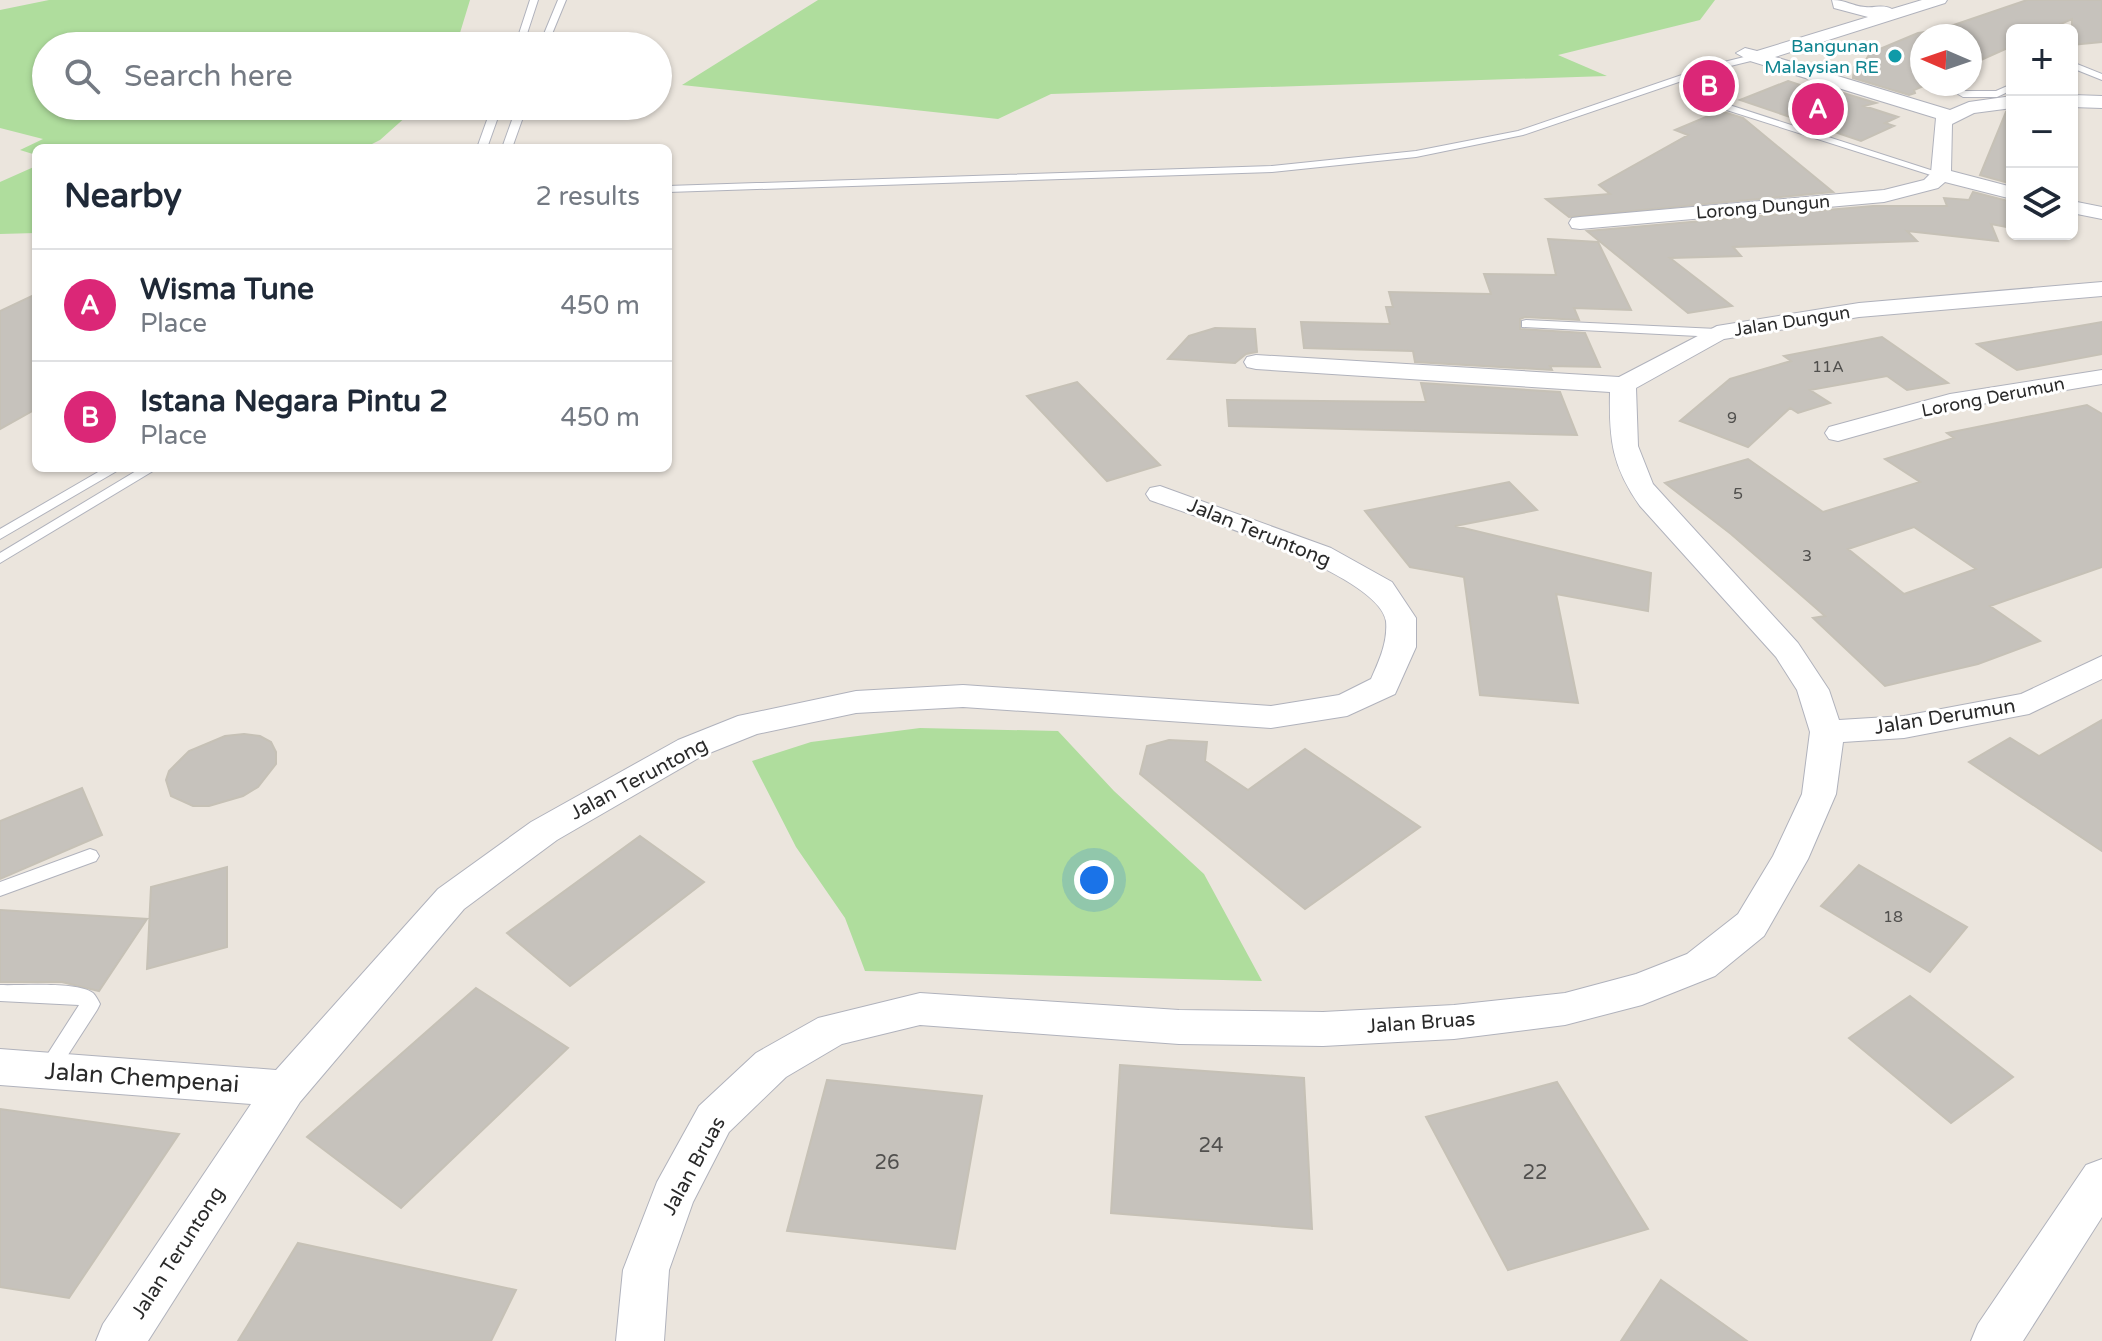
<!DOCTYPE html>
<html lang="en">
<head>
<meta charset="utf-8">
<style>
	body { margin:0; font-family:"Varela Round",sans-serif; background:#f2f2f3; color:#1f2937 }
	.controls { position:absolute; right:24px; top:24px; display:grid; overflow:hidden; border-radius:12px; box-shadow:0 2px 6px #0004 }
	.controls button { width:72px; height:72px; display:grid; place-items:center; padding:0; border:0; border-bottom:2px solid #e0e1e3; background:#fff; color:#1f2937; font:40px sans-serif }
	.compass { position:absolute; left:1910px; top:24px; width:72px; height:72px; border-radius:50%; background:#fff; box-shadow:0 2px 6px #0004; rotate:272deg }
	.you { position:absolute; left:1094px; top:880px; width:28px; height:28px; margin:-20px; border:6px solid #fff; border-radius:50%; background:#1a73e8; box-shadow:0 0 0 12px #1a73e833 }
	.badge { display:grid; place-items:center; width:52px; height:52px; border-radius:50%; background:#db2777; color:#fff; font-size:26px; font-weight:700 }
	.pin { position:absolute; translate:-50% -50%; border:4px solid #fff; box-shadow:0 2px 8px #0006 }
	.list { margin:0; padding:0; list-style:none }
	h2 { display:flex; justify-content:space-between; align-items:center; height:104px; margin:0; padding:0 32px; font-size:34px }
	h2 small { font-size:26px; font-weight:400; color:#747a83 }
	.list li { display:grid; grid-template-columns:52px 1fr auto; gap:24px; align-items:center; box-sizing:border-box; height:112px; padding:0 32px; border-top:2px solid #e0e1e3 }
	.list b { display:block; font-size:30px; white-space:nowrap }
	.list p { margin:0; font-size:26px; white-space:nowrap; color:#747a83 }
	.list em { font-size:26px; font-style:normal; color:#747a83 }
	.icon { flex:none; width:44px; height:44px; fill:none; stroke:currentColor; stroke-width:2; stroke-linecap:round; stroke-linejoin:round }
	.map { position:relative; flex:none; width:2102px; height:1341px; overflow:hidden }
	.search { position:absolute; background:#fff; box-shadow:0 2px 6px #0004; left:32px; top:32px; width:640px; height:88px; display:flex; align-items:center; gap:20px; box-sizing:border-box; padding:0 28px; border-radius:44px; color:#747a83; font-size:30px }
	.panel { position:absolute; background:#fff; box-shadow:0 2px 6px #0004; left:32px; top:144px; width:640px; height:328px; border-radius:12px }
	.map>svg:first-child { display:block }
	.green { fill:#afdd9d }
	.building { fill:#c6c2bc; stroke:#c6c1b6; stroke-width:2; fill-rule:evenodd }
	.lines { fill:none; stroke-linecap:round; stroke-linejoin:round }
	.lane-casing { stroke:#b0b2bc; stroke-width:2 }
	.street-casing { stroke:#b0b2bc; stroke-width:2 }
	.lane { fill:#fff; fill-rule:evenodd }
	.street { fill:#fff; fill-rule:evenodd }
	.culture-dot { fill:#0f9aa8; stroke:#fff; stroke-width:3 }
	.labels { text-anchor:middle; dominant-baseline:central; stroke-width:6; stroke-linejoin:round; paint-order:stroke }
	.number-label { font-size:16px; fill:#51504e }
	.far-culture-label { font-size:18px; fill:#0d838f; stroke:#fff; text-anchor:end }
	.far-street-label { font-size:18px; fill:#2a2a2a; stroke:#fff }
	.street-label { font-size:20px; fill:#2a2a2a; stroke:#fff }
	.near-number-label { font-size:20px; fill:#51504e }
	.near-street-label { font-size:24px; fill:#2a2a2a; stroke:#fff }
</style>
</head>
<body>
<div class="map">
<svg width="2102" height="1341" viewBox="0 0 2102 1341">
	<rect width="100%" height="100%" fill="#ebe5dd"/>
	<path class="green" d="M49,0h421l-14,46h-410v60h372l-38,34 -16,8h-328v7l-16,-5 23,-11 -43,-11v-118z
		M818,0h897l-15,20 -142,35 49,21 -556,18 -53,25 -316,-34z
		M36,166v67l-36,1v-52z
		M920,728l138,3 56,60 90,83 58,107 -397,-10 -20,-53 -49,-71 -44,-86 59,-19z"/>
	<path class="building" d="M2027,0h75v42l-30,3v-26l-25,11h-35v16l-42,19v-29h-48v48h6l-14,6 1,3 -6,2 -56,-17 1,-11 10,-4 6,-10 48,-20 21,-3z
		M1788,81l48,16 1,-6 39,12 -12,3 34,11 -13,6 9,3 -33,15 -121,-41z
		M1720,111l23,7 90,74 -264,25 -23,-18 64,-5 -11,-9 89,-50 -13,-5z
		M2012,111v73l-32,-9 26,-63z
		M1973,192l39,10v26l-21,-4 7,17 -91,-10 10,10 -184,6 8,9 -71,2 62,48 -44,7 -101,-82 286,-25h74l-3,-8 25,2z
		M1548,239l50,3 33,68 -57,-2 5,12 -54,-3 -5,2v10l65,4 15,34 -50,-1 2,4 -137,-8 -2,-11 -109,-3 -3,-26 89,2 -4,-17h7l-4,-15 102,2 -7,-20 72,1z
		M36,294v115l-36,20v-118z
		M2102,322v32l-85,16 -40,-26z
		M1215,328l40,1 2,23 -11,2 -11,9 -67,-4 21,-23z
		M1882,337l66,46 -41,7 -20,-14 -77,14 20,13 -32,10 -8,-5 -42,39 -68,-26 50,-42 61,-18 -7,-5z
		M1077,382l83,83 -53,16 -80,-85z
		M1421,383l139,9 17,43 -348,-9 -2,-26 199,2z
		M2087,405l15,9v153l-112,39 50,35 -62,23 -93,22 -72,-68 12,-2 -94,-82 -66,-51 83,-24 75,53 97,-30 -35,-23 69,-21 -7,-5zM1914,527l62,42 -72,25 -56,-45z
		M1509,482l28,28 -82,16 196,47 -3,38 -92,-17 22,109 -98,-8 -16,-118 -54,-10 -45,-56z
		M2102,720v131l-133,-89 41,-24 29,18z
		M244,734l16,2 11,6 5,10v12l-18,23 -15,9 -34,10h-16l-22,-10 -5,-16 3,-9 20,-20 36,-15z
		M1169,740l38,2 -2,19 43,29 57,-41 115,78 -115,82 -165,-135 7,-28z
		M82,788l20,47 -102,44v-58z
		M640,836l64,46 -134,104 -63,-53z
		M1859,865l108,62 -37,45 -109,-66z
		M227,867v80l-80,22 4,-82z
		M0,910l147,9 -48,72 -37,-9h-62z
		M476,988l92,60 -167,160 -94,-71z
		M1910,996l103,81 -62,46 -102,-85z
		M1120,1065l184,13 8,151 -201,-16z
		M827,1080l155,16 -27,153 -168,-18z
		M1557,1082l91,147 -140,41 -82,-153z
		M0,1109l179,25 -110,164 -69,-11z
		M298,1243l218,47 -25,51h-253z
		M1661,1280l86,61h-126z"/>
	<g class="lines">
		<defs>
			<path id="lane" d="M530,0h8l-15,46h-8z
				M558,0h8l-19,46h-8z
				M1756,54l4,3 -1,2 -45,11 -191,65 -107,22 -144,15 -604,20v-6l604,-20 144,-15 102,-20 190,-65z
				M2072,62l30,12v6l-30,-12z
				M2012,84v6l-15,7h-34l-5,-3 5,-3h33z
				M1714,102h6l226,73 -9,2 -223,-71z
				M492,106h10l-15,42h-10z
				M517,106h10l-15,42h-10z
				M1526,320l191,9 6,4 -6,4 -195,-10v-6z
				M105,468h17l-122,71v-10z
				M141,468h17l-158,95v-10z
				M90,849l6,2 3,5 -3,5 -96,35v-14z
				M0,985c21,1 76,-4 93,8 3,3 5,7 7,11l-3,6 -42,65 -7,3 -7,-3 -3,-6 41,-64 -79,-4z"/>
			<path id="street" d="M1832,0c15,0 19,6 33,7 11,1 18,-3 27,2l30,-9h25l-2,3 -170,54 175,53 19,-8 43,-6v12l-38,5 -22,11 -1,47 61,16v12l-67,-17 -7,6 -54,14 -304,27 -8,-1 -3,-5 3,-5 8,-1 304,-27 40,-10 7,-7 5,-55 -186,-57 -14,-8 9,-5 12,3 111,-34 -34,-9z
				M2072,95l30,1v12l-30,-1z
				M2072,201l30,6v12l-30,-6z
				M2102,282v14l-243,21 -135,22 -88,49 2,58 15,38 145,159 31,47 10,30 65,-4 117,-22 81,-38v23l-73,35 -125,24 -61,4 -7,52 -28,65 -44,77 -49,40 -73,29 -77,20 -111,14 -131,7 -144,-2 -259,-19 -78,19 -56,33 -57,55 -36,70 -24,68 -5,71h-48l7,-71 34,-88 42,-76 57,-53 62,-35 102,-25 259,17 144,2 131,-7 111,-12 71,-19 51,-20 51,-40 35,-58 29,-62 8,-62 -13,-42 -21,-33 -136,-151c-28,-40 -31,-66 -30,-114l-354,-23 -9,-2 -3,-5 3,-5 9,-2 363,22 98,-51 142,-23z
				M2102,370v14l-150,25 -114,32 -9,-2 -4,-6 4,-6 121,-33z
				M1160,486l171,62 61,34 24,36v29l-21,47 -48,22 -76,12 -308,-21 -107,6 -99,21 -55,22 -145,84 -93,69 -164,193 -152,239h-52l7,-17 148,-220 -251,-19v-36l276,21 162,-181 93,-67 147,-82 60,-24 118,-25 107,-6 308,21 68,-11 32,-16c8,-18 17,-37 15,-58 -7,-47 -192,-105 -236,-121l-4,-6 4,-6z
				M2102,1159v58l-79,124h-52l7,-17 108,-159z"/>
		</defs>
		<use href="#lane" class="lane-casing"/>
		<use href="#street" class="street-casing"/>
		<use href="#lane" class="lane"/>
		<use href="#street" class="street"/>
	</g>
	<circle class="culture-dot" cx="1895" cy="56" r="8"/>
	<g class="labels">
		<g class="number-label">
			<text x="1828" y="367">11A</text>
			<text x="1732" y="418">9</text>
			<text x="1738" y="494">5</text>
			<text x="1807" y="556">3</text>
			<text x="1893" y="917">18</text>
		</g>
		<g class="far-culture-label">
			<text x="1879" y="46">Bangunan<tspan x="1879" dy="21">Malaysian RE</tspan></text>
		</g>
		<g class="far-street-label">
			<text transform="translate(1763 207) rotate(-5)">Lorong Dungun</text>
			<text transform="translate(1792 321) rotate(-9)">Jalan Dungun</text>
			<text transform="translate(1993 397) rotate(-11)">Lorong Derumun</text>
		</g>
		<g class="street-label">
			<text transform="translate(1259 533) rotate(22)">Jalan Teruntong</text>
			<text transform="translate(1945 717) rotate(-9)">Jalan Derumun</text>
			<text transform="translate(639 779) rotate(-28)">Jalan Teruntong</text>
			<text transform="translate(1421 1023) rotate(-4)">Jalan Bruas</text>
			<text transform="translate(694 1166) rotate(-61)">Jalan Bruas</text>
			<text transform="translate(178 1253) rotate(-57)">Jalan Teruntong</text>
		</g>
		<g class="near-number-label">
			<text x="1211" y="1146">24</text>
			<text x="887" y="1163">26</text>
			<text x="1535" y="1173">22</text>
		</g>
		<g class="near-street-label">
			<text transform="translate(142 1078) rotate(4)">Jalan Chempenai</text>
		</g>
	</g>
</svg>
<div class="controls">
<button>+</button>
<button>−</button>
<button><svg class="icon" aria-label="layers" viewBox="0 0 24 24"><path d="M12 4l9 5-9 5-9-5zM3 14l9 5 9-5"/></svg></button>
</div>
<svg class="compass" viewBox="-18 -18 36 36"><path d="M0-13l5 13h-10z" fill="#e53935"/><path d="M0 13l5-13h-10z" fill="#747a83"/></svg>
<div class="you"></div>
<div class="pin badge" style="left:1818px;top:109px">A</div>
<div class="pin badge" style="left:1709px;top:86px">B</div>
<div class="search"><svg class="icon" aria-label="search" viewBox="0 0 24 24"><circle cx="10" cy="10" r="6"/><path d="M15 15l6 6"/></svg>Search here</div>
<section class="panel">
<h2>Nearby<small>2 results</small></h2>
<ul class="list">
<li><span class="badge">A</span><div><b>Wisma Tune</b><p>Place</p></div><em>450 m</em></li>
<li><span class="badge">B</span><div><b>Istana Negara Pintu 2</b><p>Place</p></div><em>450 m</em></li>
</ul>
</section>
</div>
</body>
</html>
